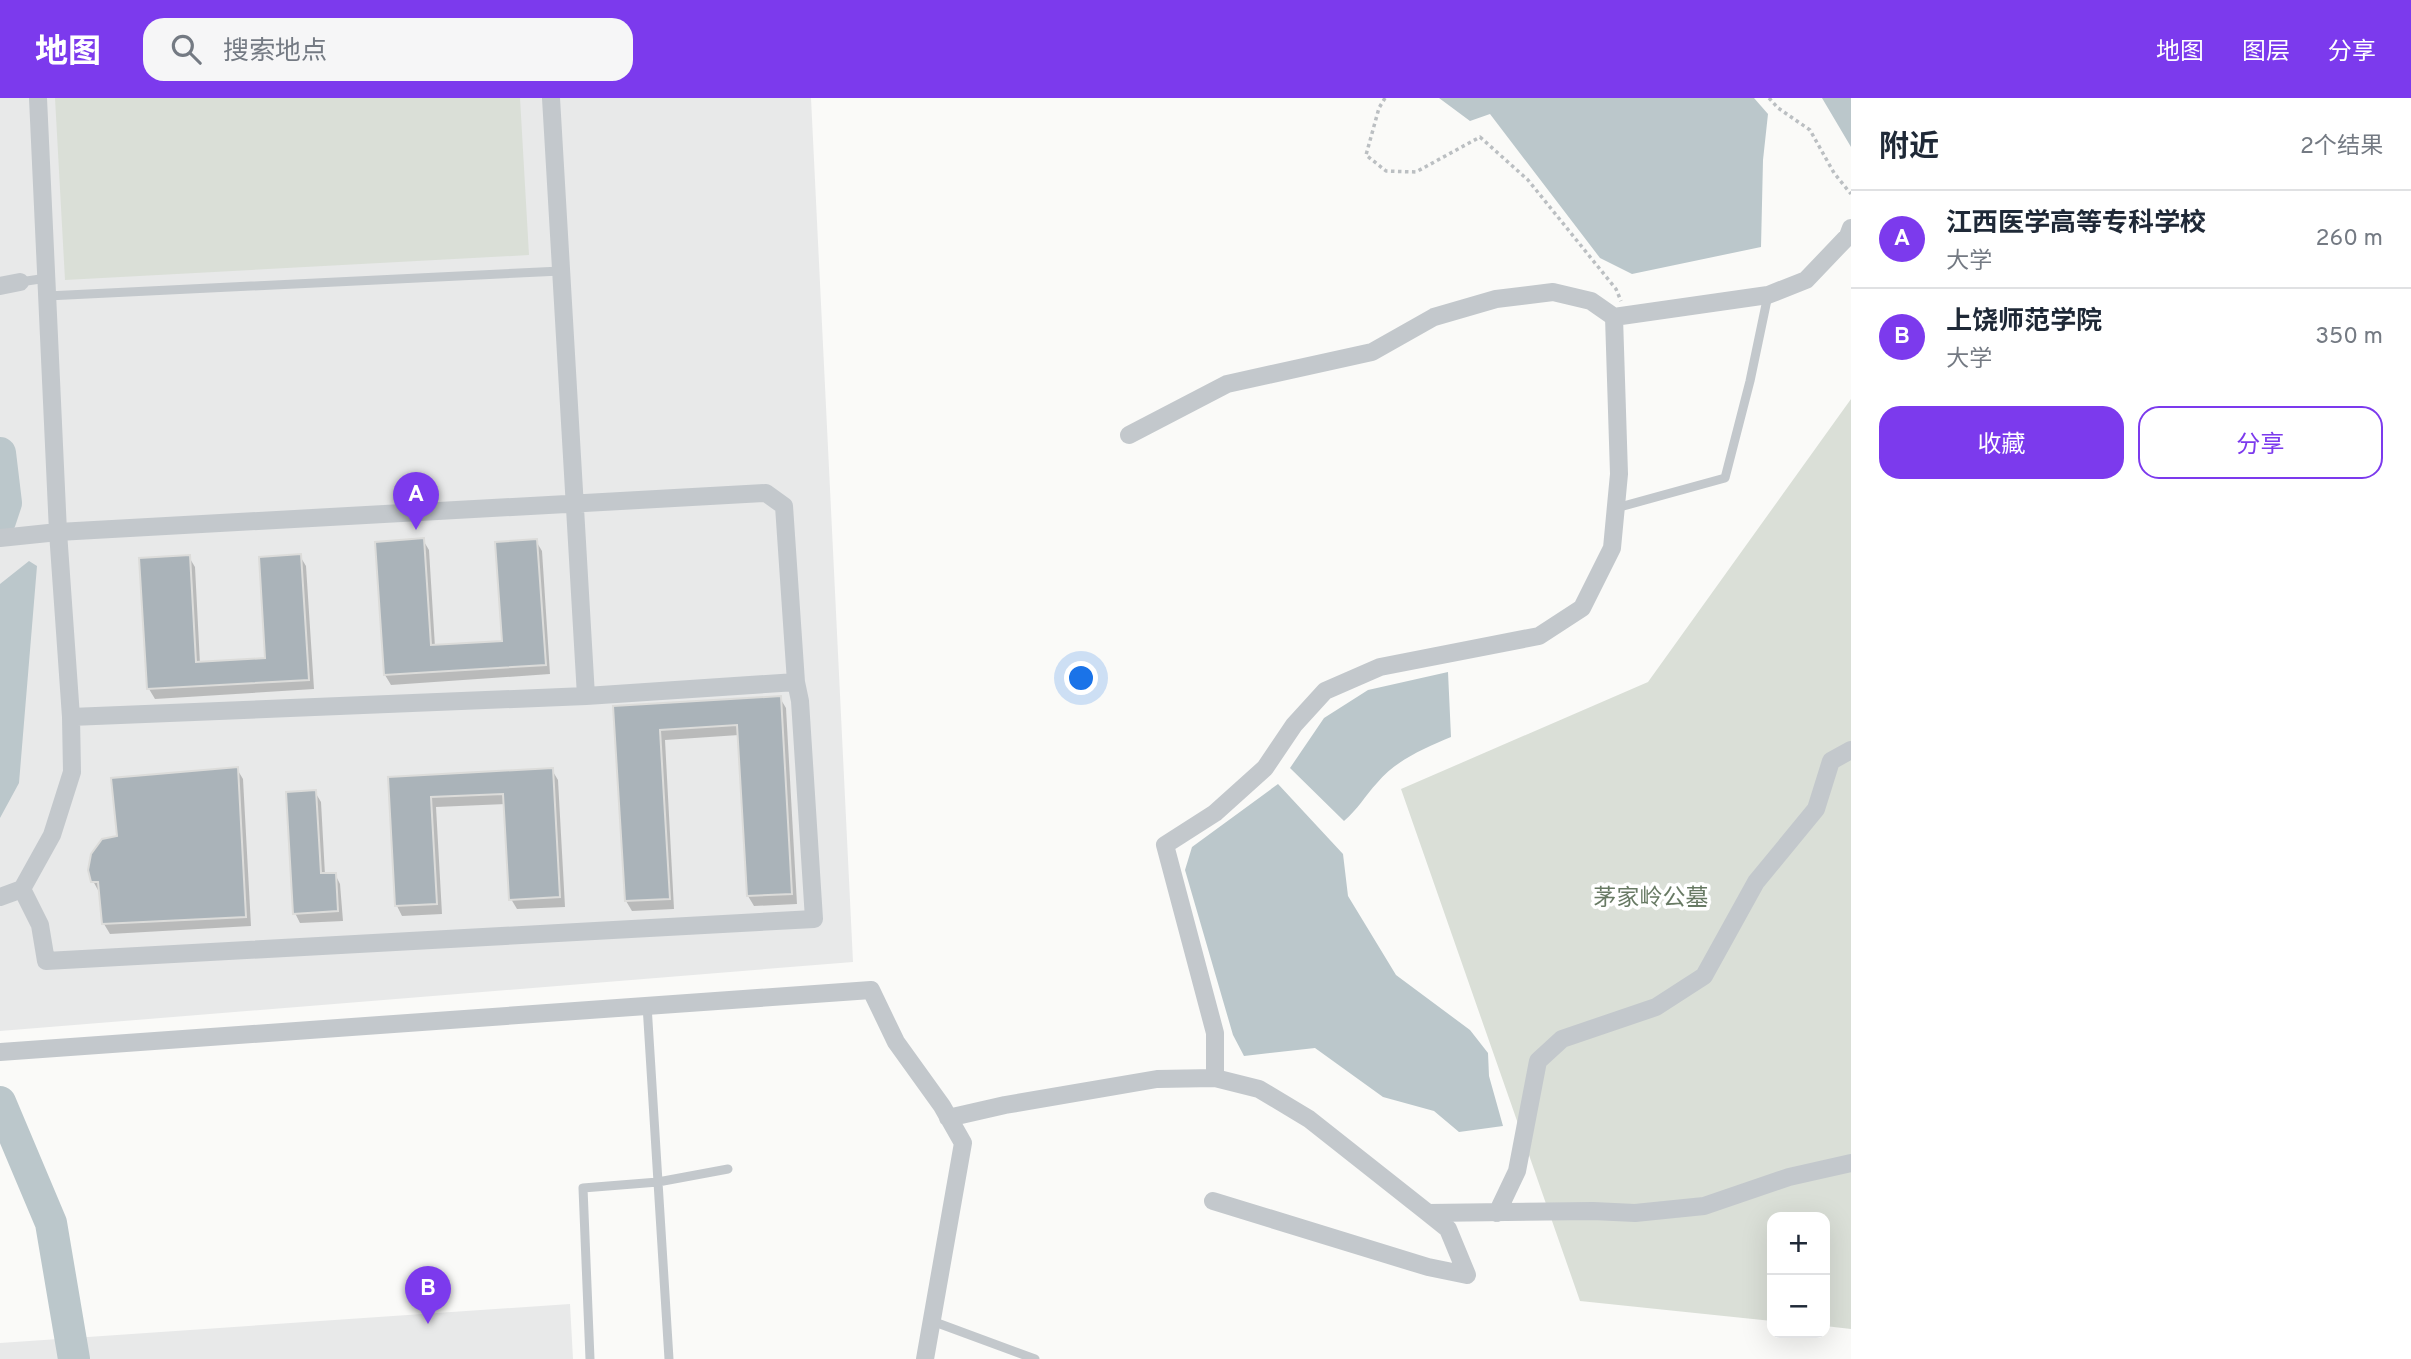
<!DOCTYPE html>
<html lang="zh">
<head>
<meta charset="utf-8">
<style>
	body { margin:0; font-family:Overpass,"Noto Sans SC",sans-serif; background:#f6f6f7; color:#1f2937 }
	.controls { position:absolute; right:21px; bottom:21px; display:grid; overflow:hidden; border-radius:14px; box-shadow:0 7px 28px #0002 }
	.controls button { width:63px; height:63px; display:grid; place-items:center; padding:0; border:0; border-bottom:2px solid #e0e1e3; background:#fff; color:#1f2937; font:35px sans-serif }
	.you { position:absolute; left:1082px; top:581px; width:24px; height:24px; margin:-18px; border:5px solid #fff; border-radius:50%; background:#1a73e8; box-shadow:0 0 0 10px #1a73e833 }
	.badge { display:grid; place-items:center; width:46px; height:46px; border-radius:50%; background:#7c3aed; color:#fff; font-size:23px; font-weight:700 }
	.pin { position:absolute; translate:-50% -58px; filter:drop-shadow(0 2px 4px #0008) }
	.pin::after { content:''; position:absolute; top:37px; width:24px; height:21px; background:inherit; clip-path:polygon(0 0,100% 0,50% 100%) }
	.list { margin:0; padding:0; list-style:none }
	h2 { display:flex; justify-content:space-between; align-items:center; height:91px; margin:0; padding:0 28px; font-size:30px }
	h2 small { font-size:23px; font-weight:400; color:#747a83 }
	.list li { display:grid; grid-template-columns:46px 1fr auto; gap:21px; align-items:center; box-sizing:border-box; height:98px; padding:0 28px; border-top:2px solid #e0e1e3 }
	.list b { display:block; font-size:26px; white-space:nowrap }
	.list p { margin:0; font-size:23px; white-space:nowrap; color:#747a83 }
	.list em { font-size:23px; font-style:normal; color:#747a83 }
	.actions { display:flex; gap:14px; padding:21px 28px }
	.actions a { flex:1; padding:16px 0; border:2px solid #7c3aed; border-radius:21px; text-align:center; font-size:24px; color:#7c3aed }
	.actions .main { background:#7c3aed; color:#fff }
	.icon { flex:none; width:38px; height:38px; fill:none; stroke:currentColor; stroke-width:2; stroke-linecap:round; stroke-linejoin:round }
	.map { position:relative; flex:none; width:1851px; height:1261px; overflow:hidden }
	header { display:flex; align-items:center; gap:42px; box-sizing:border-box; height:98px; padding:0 35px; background:#7c3aed; color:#fff }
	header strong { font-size:33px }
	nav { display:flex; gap:38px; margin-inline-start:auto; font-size:24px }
	.search { width:490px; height:63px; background:#f6f6f7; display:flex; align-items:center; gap:18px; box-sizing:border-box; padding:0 24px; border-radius:21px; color:#747a83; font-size:26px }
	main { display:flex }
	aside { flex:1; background:#fff }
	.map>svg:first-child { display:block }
	.built { fill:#e8e9e9 }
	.green { fill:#dadfd7 }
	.water { fill:#bbc7cb }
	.shadow { fill:#0003 }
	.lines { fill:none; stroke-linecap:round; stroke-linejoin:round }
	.river { stroke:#bbc7cb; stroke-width:32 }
	.building { fill:#aab3b9; stroke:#dcdcda; stroke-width:2 }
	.path { stroke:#bbbfc2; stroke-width:3.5; stroke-dasharray:3.5 3.5; stroke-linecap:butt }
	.lane { stroke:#c3c8cc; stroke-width:9 }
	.street { stroke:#c3c8cc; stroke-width:18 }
	.labels { text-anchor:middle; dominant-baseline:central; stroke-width:7; stroke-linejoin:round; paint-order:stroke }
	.park-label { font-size:23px; fill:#687a64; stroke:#fff }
</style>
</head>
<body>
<header>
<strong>地图</strong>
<div class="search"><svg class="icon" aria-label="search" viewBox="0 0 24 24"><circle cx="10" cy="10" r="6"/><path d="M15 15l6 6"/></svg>搜索地点</div>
<nav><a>地图</a><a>图层</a><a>分享</a></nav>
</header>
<main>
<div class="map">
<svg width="1851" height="1261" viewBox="0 0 1851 1261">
	<rect width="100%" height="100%" fill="#fafaf8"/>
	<path class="built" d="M0,0h811l42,864 -853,69z
		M570,1206l3,55h-573v-16z"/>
	<path class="green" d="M55,0h465l9,157 -464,25z
		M1851,301v930l-26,-3v-109h-53v104l-192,-20 -179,-512 247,-107z"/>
	<path class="water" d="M1439,0h315l14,16 -5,46 -2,87 -129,27 -32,-16 -110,-144 -20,7z
		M1822,0h29v49z
		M29,463l8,5 -18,217 -19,35v-234z
		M1448,574l3,65c-26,11 -55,23 -74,46 -12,13 -19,26 -33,38l-54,-53 34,-50 44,-28z
		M1278,686l65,70 5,42 48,79 74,55 18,23 1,23 14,50 -44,6 -25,-21 -51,-14 -68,-49 -71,8 -11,-21 -48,-165 7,-23z"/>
	<path class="shadow" d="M423,442l6,10 6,97 69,-5 32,-101 6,10 8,123 -159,11 -6,-10z
		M300,458l6,10 8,123 -159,10 -6,-10 40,-132 6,10 5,97 67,-4z
		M780,600l6,10 11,196 -43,2 -6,-10 -9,-161 -74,5 9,169 -42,2 -6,-10 -11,-193z
		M237,671l6,10 8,147 -141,8 -6,-10 -3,-32h-2l-6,-11 26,-44z
		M552,672l6,10 7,127 -48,2 -6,-10 -5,-95 -70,3 6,107 -40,2 -5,-10 -7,-128z
		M315,694l6,10 4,73 10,-1 5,10 3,37 -43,2 -5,-10z"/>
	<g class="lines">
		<path class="river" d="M0,355l6,50 -6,18
			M0,1004l51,121 23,136"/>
	</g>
	<path class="building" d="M424,440l7,107 71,-4 -7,-99 42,-3 9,126 -162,10 -9,-133z
		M301,456l8,126 -162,9 -8,-131 51,-3 6,107 69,-4 -6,-101z
		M781,598l11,198 -45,2 -10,-171 -77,5 10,169 -45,2 -12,-195z
		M238,669l8,150 -144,7 -4,-42h-7l-3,-12 3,-16 11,-15 15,-3 -6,-58z
		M553,670l7,129 -51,3 -6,-106 -72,3 6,107 -42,2 -7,-129z
		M316,692l5,83h15l2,38 -45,3 -7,-122z"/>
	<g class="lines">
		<path class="path" d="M1385,0l-6,10 -13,47 20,16 30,1 64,-35 48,43 88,109 5,12
			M1769,0l9,10 32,22 24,43 17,21"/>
		<path class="lane" d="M20,184l27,-4
			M47,198l514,-25
			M1616,410l109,-30 25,-97 18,-86
			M647,907l22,354
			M932,1223l103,38
			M590,1261l-7,-171 75,-6 70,-13"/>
		<path class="street" d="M551,0l35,598
			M0,188l20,-4
			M1129,337l98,-51 145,-32 62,-35 62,-18 57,-7 38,9 23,16
			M0,440l58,-6 708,-39 18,13 12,176 4,19 14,218 -768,42 -6,-36 -18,-36
			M71,619l515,-21 210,-14
			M0,799l22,-8 30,-54 20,-63 -1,-55 -13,-185 -20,-434
			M0,954l871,-62 25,52 46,64 21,37 -38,216
			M1215,980v-45l-50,-188 50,-32 50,-45 29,-43 31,-34 55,-24 159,-31 43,-28 30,-60 7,-74 -5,-157 154,-22 38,-15 42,-44 3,-8
			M948,1020l57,-13 152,-26 58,-1 44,11 50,30 119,94 165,-2 42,2 69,-7 85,-29 62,-14
			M1213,1103l215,66 39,8 -19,-46 -20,-16
			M1497,1115l20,-42 21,-110 24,-22 94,-32 48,-31 52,-94 60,-73 15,-48 20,-11"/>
	</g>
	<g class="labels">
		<g class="park-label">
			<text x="1651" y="801">茅家岭公墓</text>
		</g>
	</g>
</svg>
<div class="controls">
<button>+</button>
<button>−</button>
</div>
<div class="you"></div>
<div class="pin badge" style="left:416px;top:432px">A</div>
<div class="pin badge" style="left:428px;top:1226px">B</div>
</div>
<aside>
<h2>附近<small>2个结果</small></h2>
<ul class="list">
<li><span class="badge">A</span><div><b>江西医学高等专科学校</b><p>大学</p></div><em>260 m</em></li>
<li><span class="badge">B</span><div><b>上饶师范学院</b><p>大学</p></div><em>350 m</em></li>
</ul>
<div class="actions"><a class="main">收藏</a><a>分享</a></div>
</aside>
</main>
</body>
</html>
